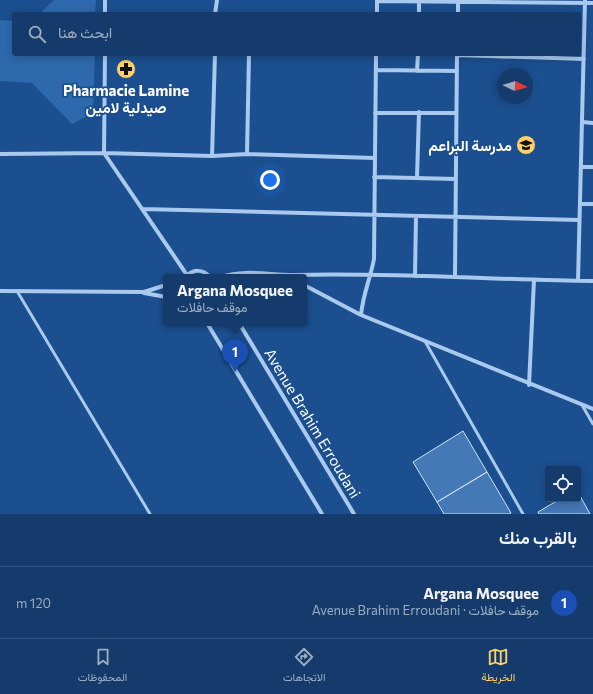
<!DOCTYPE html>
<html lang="ar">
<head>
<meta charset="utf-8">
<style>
	body { margin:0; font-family:Commissioner,Vazirmatn,sans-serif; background:#214673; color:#f1f3f6; direction:rtl }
	.controls { position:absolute; right:12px; bottom:12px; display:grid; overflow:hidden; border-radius:4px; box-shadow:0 2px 10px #0003 }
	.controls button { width:36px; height:36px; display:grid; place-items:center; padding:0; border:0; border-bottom:1px solid #33557e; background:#143b6b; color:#f1f3f6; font:20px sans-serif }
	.compass { position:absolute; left:497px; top:68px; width:36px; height:36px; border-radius:50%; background:#143b6b; box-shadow:0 2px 10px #0003; rotate:94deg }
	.you { position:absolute; left:270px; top:180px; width:14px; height:14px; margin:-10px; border:3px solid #fff; border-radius:50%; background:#1a73e8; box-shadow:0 0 0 6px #1a73e833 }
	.badge { display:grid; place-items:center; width:26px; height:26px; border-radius:50%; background:#ffd166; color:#fff; font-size:13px; font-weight:700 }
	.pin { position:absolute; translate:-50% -33px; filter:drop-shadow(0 1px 2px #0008) }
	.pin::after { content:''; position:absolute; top:21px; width:14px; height:12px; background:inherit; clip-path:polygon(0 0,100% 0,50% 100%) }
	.popup { position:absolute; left:163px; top:274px; width:144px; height:52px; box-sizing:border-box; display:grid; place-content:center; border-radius:4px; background:#143b6b; filter:drop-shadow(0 1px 3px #0005); font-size:13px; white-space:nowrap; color:#9dadc1 }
	.popup b { font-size:15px; color:#f1f3f6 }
	.popup::after { content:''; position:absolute; left:50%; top:100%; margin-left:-8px; border:8px solid transparent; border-top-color:#143b6b }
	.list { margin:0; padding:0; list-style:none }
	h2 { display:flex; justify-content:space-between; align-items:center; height:52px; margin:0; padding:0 16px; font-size:17px }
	h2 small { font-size:13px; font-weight:400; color:#9dadc1 }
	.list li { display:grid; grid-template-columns:26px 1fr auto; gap:12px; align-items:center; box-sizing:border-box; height:72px; padding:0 16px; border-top:1px solid #33557e }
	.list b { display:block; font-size:15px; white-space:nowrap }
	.list p { margin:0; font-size:13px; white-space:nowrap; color:#9dadc1 }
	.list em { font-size:13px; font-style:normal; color:#9dadc1 }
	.icon { flex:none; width:22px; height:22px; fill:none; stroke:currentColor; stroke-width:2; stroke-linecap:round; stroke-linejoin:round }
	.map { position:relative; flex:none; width:593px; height:514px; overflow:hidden; direction:ltr }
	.search { position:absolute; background:#143b6b; box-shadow:0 2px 10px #0003; left:12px; right:12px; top:12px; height:44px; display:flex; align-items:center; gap:10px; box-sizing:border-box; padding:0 14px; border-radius:4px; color:#9dadc1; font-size:15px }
	.sheet { height:124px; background:#143b6b }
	nav { display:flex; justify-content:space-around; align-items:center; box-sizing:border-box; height:56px; border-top:1px solid #33557e; background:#143b6b; font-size:11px; color:#9dadc1 }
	nav a { display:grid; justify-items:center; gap:2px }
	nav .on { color:#ffd166 }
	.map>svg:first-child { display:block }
	.green { fill:#2e69ad }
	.building { fill:#4478b7; stroke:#cfe3fa }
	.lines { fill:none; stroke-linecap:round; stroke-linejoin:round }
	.service { stroke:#a9c9ee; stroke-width:3 }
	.minor { stroke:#a9c9ee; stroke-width:4 }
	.labels { text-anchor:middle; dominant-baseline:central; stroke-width:3.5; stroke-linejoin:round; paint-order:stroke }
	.poi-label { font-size:15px; font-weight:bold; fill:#fff; stroke:#1b4f8f }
	.street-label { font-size:15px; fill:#fff; stroke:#1b4f8f }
</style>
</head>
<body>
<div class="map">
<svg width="593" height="514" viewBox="0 0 593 514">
	<rect width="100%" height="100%" fill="#1b4f8f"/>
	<path class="green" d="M54,0h42l-1,14h-56z
		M0,20l14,1v33h81l-2,59 -21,11 -40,-41 -32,-2z"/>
	<path class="building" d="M463,431l24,41 -50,30 -24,-40z
		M487,472l24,41 -2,1h-65l-7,-12z
		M578,492l12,22h-51l-1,-2 22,-13h18z"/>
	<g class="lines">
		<path class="service" d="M17,291l133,223
			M426,343l97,171
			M582,405l11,19"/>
		<path class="minor" d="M377,1l216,2
			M105,14v-14
			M215,14l2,-14
			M377,14v-14
			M419,14v-13
			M458,14v-13
			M105,54l-1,99 83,122
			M457,55l127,4
			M376,70l81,1
			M417,71l1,-17
			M375,113h81
			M582,122l11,1
			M0,154l104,-1 108,3 35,-2 127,4
			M247,154l2,-100
			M212,156l3,-102
			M581,167h12
			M374,177l82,2
			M417,178l2,-66
			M580,204h13
			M142,209l437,11
			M186,276c8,-7 17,-7 24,1
			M415,276l1,-60
			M455,276l2,-222
			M221,277c23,-8 48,-2 72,-2 100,-3 200,5 300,6
			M578,281l7,-281
			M304,285l57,30 232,94
			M0,291l144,1 22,-7
			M144,293l22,4
			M361,315c2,-21 9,-35 13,-56l2,-205
			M207,323l115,191
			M239,323l115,191
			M529,385l5,-105"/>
	</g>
	<defs>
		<symbol id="pharmacy-disc" viewBox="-11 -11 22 22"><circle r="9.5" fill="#ffd166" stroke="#1b4f8f"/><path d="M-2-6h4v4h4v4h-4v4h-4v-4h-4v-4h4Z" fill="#111"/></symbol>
		<symbol id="school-disc" viewBox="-11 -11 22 22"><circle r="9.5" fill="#ffd166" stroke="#1b4f8f"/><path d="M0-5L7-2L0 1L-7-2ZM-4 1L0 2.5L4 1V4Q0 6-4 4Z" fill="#111"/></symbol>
	</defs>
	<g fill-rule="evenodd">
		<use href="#pharmacy-disc" x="115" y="58" width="22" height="22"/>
		<use href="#school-disc" x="515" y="134" width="22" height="22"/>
	</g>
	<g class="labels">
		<g class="poi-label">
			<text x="126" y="90">Pharmacie Lamine<tspan x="126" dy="17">صيدلية لامين</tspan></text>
			<text x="512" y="145" text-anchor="end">مدرسة البراعم</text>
		</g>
		<g class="street-label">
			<text transform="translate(313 423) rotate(59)">Avenue Brahim Erroudani</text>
		</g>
	</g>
</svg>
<div class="controls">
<button><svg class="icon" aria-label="locate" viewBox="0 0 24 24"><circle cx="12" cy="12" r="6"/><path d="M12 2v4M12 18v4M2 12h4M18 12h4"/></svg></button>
</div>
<svg class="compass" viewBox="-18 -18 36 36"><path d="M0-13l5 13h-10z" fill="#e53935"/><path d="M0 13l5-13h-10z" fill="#9dadc1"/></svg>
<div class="you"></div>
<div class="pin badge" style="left:235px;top:372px;background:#1a4fb4">1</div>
<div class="popup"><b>Argana Mosquee</b>موقف حافلات</div>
<div class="search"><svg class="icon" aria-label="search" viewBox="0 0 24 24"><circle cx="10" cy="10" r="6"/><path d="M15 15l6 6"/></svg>ابحث هنا</div>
</div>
<section class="sheet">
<h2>بالقرب منك<small></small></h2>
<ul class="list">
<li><span class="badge" style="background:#1a4fb4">1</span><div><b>Argana Mosquee</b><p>موقف حافلات · Avenue Brahim Erroudani</p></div><em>120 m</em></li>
</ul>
</section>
<nav>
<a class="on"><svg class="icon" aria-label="map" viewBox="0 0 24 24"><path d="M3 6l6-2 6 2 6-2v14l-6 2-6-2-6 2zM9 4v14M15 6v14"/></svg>الخريطة</a>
<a><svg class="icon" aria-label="directions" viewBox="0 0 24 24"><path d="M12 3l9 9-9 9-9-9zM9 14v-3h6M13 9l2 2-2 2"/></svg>الاتجاهات</a>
<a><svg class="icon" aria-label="saved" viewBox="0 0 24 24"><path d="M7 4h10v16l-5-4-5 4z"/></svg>المحفوظات</a>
</nav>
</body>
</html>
